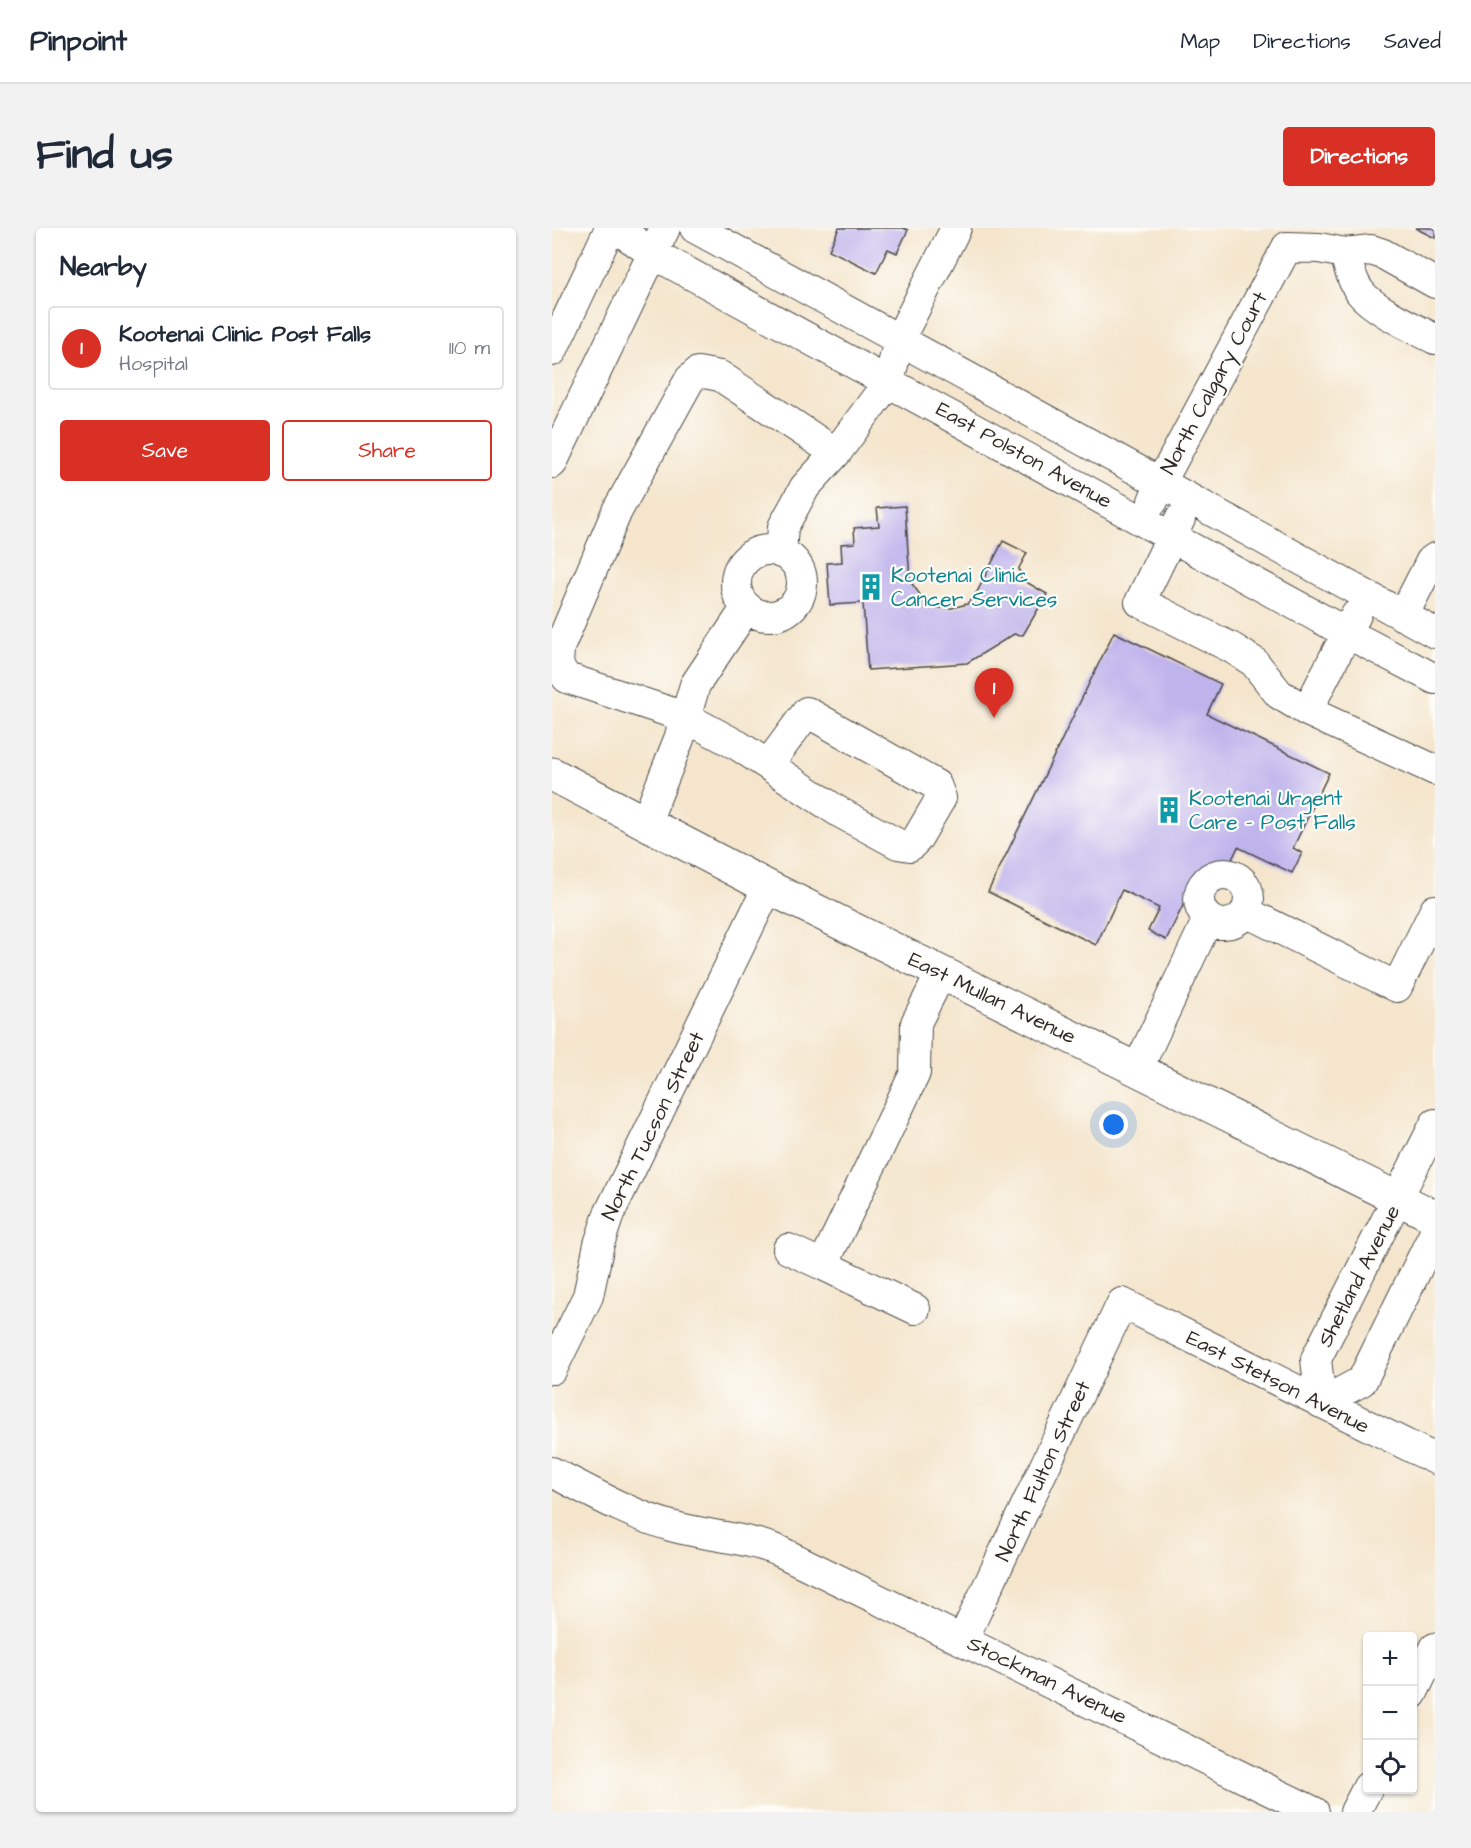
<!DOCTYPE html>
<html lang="en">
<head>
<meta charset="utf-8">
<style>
	body { margin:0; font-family:"Architects Daughter",sans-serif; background:#f2f2f3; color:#1f2937 }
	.controls { position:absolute; right:18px; bottom:18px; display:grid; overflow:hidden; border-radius:6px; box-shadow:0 2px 4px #0004 }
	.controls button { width:54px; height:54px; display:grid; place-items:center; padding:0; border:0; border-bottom:2px solid #e0e1e3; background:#fff; color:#1f2937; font:30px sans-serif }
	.you { position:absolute; left:562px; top:897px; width:21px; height:21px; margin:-15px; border:4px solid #fff; border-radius:50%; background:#1a73e8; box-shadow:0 0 0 9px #1a73e833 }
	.badge { display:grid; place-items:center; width:39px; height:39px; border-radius:50%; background:#d93025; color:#fff; font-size:20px; font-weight:700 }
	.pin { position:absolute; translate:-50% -50px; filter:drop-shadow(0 2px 3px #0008) }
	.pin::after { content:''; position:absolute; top:32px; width:21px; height:18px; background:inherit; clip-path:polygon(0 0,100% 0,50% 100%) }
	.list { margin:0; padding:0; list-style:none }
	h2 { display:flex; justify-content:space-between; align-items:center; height:78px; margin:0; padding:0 24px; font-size:26px }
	h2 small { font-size:20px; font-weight:400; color:#747a83 }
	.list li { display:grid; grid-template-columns:39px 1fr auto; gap:18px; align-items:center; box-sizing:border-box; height:84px; margin:0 12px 12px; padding:0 12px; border:2px solid #e0e1e3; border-radius:6px }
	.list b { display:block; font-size:22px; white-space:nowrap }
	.list p { margin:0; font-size:20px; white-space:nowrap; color:#747a83 }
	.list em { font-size:20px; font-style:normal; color:#747a83 }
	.actions { display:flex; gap:12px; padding:18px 24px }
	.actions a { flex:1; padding:14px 0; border:2px solid #d93025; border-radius:6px; text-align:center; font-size:21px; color:#d93025 }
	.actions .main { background:#d93025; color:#fff }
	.icon { flex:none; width:33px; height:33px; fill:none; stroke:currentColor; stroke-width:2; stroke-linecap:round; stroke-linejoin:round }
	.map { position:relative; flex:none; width:883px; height:1584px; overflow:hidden; border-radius:6px }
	header { display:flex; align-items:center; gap:36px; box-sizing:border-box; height:84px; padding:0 30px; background:#fff; border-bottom:2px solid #e0e1e3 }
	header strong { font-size:28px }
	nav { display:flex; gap:33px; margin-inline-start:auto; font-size:21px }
	.intro { display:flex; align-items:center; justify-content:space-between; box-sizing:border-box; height:144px; padding:0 36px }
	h1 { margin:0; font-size:42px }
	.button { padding:15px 27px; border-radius:6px; background:#d93025; color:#fff; font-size:21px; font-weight:700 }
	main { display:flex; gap:36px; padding:0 36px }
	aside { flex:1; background:#fff; border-radius:6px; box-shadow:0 2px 4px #0004 }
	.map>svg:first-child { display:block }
	.building { fill:#bfb3ec }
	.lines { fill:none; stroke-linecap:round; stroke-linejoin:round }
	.minor-casing { stroke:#494743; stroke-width:32 }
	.major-casing { stroke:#494743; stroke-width:35 }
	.minor { stroke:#fff; stroke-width:30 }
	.major { stroke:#fff; stroke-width:33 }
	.labels { text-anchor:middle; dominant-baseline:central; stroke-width:4.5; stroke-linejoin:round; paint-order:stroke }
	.street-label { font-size:21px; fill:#2b2b2b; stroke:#fdfcf7 }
	.culture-label { font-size:21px; fill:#0d838f; stroke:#fdfcf7; text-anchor:start }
</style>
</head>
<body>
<header>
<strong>Pinpoint</strong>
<nav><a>Map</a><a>Directions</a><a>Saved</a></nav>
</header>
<div class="intro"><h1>Find us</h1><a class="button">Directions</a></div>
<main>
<aside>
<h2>Nearby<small></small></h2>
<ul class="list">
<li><span class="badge">1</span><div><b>Kootenai Clinic Post Falls</b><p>Hospital</p></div><em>110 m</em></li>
</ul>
<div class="actions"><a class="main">Save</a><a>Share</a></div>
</aside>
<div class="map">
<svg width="883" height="1584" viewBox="0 0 883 1584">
	<rect width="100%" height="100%" fill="#fdfcf7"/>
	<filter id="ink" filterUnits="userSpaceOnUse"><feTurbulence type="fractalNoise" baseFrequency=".0167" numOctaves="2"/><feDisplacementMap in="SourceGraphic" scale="12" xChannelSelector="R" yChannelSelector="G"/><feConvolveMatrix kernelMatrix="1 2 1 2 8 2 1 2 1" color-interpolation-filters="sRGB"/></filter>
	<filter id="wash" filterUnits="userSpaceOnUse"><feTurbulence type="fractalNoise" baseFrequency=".008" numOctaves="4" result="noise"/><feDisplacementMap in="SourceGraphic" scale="24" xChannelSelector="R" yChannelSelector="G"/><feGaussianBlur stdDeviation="1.35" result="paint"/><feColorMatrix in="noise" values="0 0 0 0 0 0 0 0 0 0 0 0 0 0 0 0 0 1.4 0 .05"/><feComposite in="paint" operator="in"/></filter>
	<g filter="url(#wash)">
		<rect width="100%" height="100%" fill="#f4e5cc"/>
		<g id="blocks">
			<path class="building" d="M287,0h64l5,2 -11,23 -9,-4 -12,24 -47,-23z
				M863,0h20v10z
				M353,278l5,75 16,22 12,5h14l15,-4 10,-12 26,-51 24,12 -8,15 2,11 26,15 -24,41 -9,-1 -47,29 -99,7 -5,-67 -33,2 -3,-42 15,-1 -1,-18 14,-1 -1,-15 25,-2 -2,-18z
				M562,404l107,52 -14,30 122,59 -36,75 9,5 -10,20 -54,-26 -20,41 -21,-11 -31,63 -18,-9 11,-23 -37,-18 -26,55 -108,-53z"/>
		</g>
	</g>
	<g filter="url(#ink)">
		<use href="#blocks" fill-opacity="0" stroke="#494743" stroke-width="1.5"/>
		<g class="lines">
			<defs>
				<path id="minor" d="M64,0l36,25 695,380 88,46
					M143,0l740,405
					M735,19l32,1 26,5 26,-3 12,4 52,29
					M793,25c3,13 7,28 15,39 14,18 54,36 75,47
					M0,123l58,-123
					M0,235l113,-235
					M601,273l7,-17 127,-237
					M628,291l-40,83 92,46 22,14 25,32 28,17 128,59
					M184 355a33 33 0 1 1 66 0a33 33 0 1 1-66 0Z
					M229,325l2,-26 22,-40 31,-34 53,-72 10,-41 57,-112
					M851,388l28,-55 4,-3
					M755,483l49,-96
					M216,537l39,-53 129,73 5,13 -24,41 -7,7 -12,-2 -59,-32 -100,-66 -54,-29 -118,-39 -9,-12 1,-18 58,-137 73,-132 8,-7 22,4 116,77
					M94,594l33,-83 16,-54 52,-78
					M647 671a25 25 0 1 1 50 0a25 25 0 1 1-50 0Z
					M694,684l151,75 38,-77
					M585,842l71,-151
					M883,896l-119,235 5,44 41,-22 73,-149
					M236,1021l35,16
					M363,1081l-92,-44 92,-192 1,-50 25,-50
					M0,1141l36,-73 11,-52 10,-30 159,-327
					M0,1244c39,20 77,42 119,54 36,10 73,11 108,25l535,261
					M411,1411l159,-336 313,156
					M860,1466l23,-46
					M803,1584l13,-25"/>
				<path id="major" d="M0,546l216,113 667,330"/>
			</defs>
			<use href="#minor" class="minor-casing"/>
			<use href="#major" class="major-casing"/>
			<use href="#minor" class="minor"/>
			<use href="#major" class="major"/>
		</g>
	</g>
	<defs>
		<symbol id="building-bare" viewBox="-9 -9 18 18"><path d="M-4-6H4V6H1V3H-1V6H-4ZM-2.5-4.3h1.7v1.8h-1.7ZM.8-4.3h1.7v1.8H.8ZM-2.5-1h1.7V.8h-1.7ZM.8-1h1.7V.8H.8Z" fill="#0f9aa8" stroke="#fdfcf7" stroke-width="2.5" paint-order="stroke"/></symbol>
	</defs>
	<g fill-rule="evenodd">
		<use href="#building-bare" x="300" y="340" width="38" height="38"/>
		<use href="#building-bare" x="598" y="563" width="38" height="38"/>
	</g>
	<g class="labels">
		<g class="street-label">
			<text transform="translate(662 155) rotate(-62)">North Calgary Court</text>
			<text transform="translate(472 227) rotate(29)">East Polston Avenue</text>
			<text transform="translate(440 770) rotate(26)">East Mullan Avenue</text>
			<text transform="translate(101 898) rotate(-64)">North Tucson Street</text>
			<text transform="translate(807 1048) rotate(-63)">Shetland Avenue</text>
			<text transform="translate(726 1154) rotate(27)">East Stetson Avenue</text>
			<text transform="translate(491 1243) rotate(-65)">North Fulton Street</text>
			<text transform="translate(495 1452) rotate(26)">Stockman Avenue</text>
		</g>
		<g class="culture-label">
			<text x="339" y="347">Kootenai Clinic<tspan x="339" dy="24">Cancer Services</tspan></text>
			<text x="637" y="570">Kootenai Urgent<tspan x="637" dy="24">Care - Post Falls</tspan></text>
		</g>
	</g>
</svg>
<div class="controls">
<button>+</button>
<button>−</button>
<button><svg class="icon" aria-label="locate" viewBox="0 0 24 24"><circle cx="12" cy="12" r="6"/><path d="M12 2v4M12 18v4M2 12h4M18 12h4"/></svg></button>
</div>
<div class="you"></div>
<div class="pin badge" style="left:442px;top:490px">1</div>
</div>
</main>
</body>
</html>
